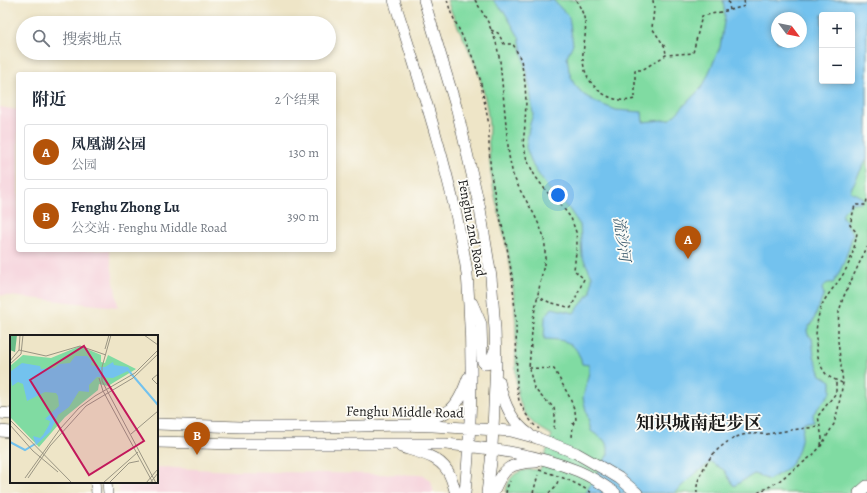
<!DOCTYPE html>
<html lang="zh">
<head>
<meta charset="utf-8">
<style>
	body { margin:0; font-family:Alegreya,"Noto Serif SC",serif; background:#f6f6f7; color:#1f2937 }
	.controls { position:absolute; right:12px; top:12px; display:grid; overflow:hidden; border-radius:4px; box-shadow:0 2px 6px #0003 }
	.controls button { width:36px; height:36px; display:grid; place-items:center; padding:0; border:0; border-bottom:1px solid #e0e1e3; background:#fff; color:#1f2937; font:20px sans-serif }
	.compass { position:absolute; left:771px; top:12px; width:36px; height:36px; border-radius:50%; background:#fff; box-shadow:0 2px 6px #0003; rotate:122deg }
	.you { position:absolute; left:558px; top:195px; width:14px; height:14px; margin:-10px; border:3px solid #fff; border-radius:50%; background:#1a73e8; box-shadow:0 0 0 6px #1a73e833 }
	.badge { display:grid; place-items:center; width:26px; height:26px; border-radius:50%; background:#b45309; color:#fff; font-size:13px; font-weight:700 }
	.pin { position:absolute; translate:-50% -33px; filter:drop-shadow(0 1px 2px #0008) }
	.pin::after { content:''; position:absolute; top:21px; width:14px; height:12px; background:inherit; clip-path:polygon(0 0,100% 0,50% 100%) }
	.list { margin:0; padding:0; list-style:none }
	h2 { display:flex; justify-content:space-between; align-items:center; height:52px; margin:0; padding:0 16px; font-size:17px }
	h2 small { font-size:13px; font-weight:400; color:#747a83 }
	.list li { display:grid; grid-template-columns:26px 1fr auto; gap:12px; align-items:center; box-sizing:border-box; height:56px; margin:0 8px 8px; padding:0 8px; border:1px solid #e0e1e3; border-radius:4px }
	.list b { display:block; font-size:15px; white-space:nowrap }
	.list p { margin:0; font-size:13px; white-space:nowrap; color:#747a83 }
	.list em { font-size:13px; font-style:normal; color:#747a83 }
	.icon { flex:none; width:22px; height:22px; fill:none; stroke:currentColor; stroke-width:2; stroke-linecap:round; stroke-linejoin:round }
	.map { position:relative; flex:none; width:867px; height:493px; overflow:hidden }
	.search { position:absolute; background:#fff; box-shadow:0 2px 6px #0003; left:16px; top:16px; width:320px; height:44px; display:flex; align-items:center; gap:10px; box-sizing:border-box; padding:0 14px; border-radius:22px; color:#747a83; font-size:15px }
	.panel { position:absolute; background:#fff; box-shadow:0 2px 6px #0003; left:16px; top:72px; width:320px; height:180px; border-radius:4px }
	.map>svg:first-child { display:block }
	.built { fill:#f5cfd9 }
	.green { fill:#80dba2; stroke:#4e7c5f; fill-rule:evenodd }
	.water { fill:#73c2ee; stroke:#486f85; fill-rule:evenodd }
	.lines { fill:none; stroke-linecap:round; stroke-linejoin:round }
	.minor-casing { stroke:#3c3a36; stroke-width:10 }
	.tertiary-casing { stroke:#3c3a36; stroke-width:12 }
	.path { stroke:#3c3a36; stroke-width:1.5; stroke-dasharray:3 3; stroke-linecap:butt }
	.minor { stroke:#fff; stroke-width:9 }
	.tertiary { stroke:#fff; stroke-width:11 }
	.labels { text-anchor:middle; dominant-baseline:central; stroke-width:3.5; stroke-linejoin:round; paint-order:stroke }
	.street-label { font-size:14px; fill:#1c1c1c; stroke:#fdfcf7 }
	.water-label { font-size:15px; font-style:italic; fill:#3f5e70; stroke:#fdfcf7 }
	.district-label { font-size:18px; font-weight:bold; fill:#1c1c1c; stroke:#fdfcf7 }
	.inset-river { fill:none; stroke:#73c2ee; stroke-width:2 }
	.inset-road { fill:none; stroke:#9a9583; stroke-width:1 }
	.view { fill:#c2185b; fill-opacity:0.15; stroke:#c2185b; stroke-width:2 }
	.inset-edge { fill:none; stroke:#1c1c1c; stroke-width:2 }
</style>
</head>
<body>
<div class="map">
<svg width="867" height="493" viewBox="0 0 867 493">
	<rect width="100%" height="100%" fill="#fdfcf7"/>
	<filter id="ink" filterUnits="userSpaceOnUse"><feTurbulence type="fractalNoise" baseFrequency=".025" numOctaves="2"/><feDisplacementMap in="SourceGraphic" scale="8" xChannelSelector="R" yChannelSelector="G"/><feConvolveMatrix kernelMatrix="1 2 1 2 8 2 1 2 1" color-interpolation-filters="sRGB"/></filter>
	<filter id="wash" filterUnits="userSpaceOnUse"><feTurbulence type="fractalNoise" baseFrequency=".012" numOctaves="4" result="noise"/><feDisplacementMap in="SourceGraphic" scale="16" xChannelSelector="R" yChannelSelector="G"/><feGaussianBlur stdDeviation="0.9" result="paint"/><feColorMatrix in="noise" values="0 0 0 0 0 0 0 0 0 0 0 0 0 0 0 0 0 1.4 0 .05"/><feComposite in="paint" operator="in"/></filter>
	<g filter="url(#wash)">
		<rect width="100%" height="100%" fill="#eee5c7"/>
		<path class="built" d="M0,107l18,3v140h91l9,57 -118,-12z
			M157,467l76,4 190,4 8,6 3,12h-315l-1,-11h39z"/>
		<path class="green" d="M447,0h420v478l-16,15h-345c2,-20 15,-25 34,-23l12,-35c-16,-7 -27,-17 -32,-33 -6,-16 -4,-46 -4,-64 0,-20 -2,-40 -4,-60 -4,-35 -16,-69 -21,-104 -1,-9 -2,-18 -2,-27 -1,-7 0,-14 0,-21 -1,-15 -5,-34 -9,-48 -8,-27 -24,-51 -33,-78zM822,15h30v66h-30zM777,18h24v24h-24z"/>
		<path class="water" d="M493,0h60l16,17 4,27 -6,12 2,15 5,13 10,11 14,8 18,7 26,2 1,10 28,-3 32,-33 17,-39 5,-31 -2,-16h144v158l-17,33 13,7 -1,4 -11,1 -2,4c-6,3 -10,10 -2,14l-1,4 7,8c-5,19 -9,33 -20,50 -6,-1 -8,1 -11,6l2,5 -12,30 -3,2 -2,4 1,5 4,3 2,18 7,19 10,6v11l-18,22 1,8h-10c-3,18 -4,36 -19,48 -5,4 -11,6 -16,10l-15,-6 -20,12 -10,-16 -13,-8 -15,11 -22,20h-88l22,-39v-7l-4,-7 -13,-9 -8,-33 6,-26v-7l-7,-1c-6,-23 -16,-24 -38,-25l1,-22 7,-9 22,5 17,-21 1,-16 -10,-20 -2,-31 -11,-16 -21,-21 -15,-22 -7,-19 3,-20 4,-13 -3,-24 -11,-53 -14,-24zM822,15h30v66h-30zM777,18h24v24h-24z"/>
	</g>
	<g filter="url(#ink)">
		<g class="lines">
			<defs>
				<path id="minor" d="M95,482l1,11
					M107,482l1,11"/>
				<path id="tertiary" d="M394,0c27,85 56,172 71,260 3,15 3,30 4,45 4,62 2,126 -4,188
					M424,0l33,110 23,99 11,68 4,52 1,33 -3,67 -2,33 -4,31
					M472,303l9,21 1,33c0,3 0,5 3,7l5,-1 1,-2 3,-9
					M499,381c4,20 12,41 30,53
					M0,413l11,1
					M416,421c34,-7 40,-9 52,-43
					M157,424l83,3h84l75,-2 34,1 78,5 26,7 39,15 28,16 15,9 18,15
					M0,431l11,1
					M157,442l80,2h209c44,4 90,10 132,27 12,5 26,14 37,22
					M401,447c19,6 42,9 50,31 2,5 3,10 5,15
					M493,493c10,-25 16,-30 43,-31
					M859,493l8,-7"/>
			</defs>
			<use href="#minor" class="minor-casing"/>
			<use href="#tertiary" class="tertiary-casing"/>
			<path class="path" d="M447,0l4,13 22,45 7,21 9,46v22l2,28 5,26 10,41 6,34 4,46 1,67 2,12 7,13 7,10 6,5
				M475,0l9,15 4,7 8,20 4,19 9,95 4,19 7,15 14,24 6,13 4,10 1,9v13l-12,60 -4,49 5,20 8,9 8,7 4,4 1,6 -1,16
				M576,0c10,17 11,25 8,44 0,5 -2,11 -1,16 1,20 17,37 37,40 5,1 10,0 15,-1v-29h7l24,-15 27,-2 9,-37 28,-6 -2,-10
				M653,0l1,9 -2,19 13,19 1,8
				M730,10l15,-4 -1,-6
				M491,30l7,3 6,11h9l8,16 4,23 1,19 -1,23 -2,19 4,16 8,16 12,16 14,13 10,13 5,14 1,11 -3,27 10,9 -13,29 -22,-6 -11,-5
				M529,368l25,1 15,27 6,15 1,9 -3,4 -1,13
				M842,383c-5,-3 -13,-5 -16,-9 -14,-17 -12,-55 -2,-73 8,-13 18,-22 24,-36 5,-10 7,-21 9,-32l-7,-8 5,-20h11l1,-6
				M821,445l1,-7 -4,-22 18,-23v-13
				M539,470c21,6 34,11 53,23
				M506,493l1,-5 3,-7
				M533,493l5,-18
				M549,493l7,-7 2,-5
				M697,493c-1,-8 2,-16 6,-23 7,-17 28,-35 46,-36 7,-1 13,1 19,0 17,-3 34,-6 51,-7
				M758,493l21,-12 34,-26 8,-9 13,-22 4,-15 5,-26 -5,-42v-16l1,-13 4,-14 24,-51"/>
			<use href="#minor" class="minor"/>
			<use href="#tertiary" class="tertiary"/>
		</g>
	</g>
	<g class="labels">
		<g class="street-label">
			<text transform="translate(472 228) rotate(79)">Fenghu 2nd Road</text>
			<text transform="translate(405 412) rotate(1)">Fenghu Middle Road</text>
		</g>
		<g class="water-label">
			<text transform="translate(622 239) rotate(82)">流沙河</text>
		</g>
		<g class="district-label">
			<text x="699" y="423">知识城南起步区</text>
		</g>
	</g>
	<g transform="translate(10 335)">
		<rect width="148" height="148" fill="#eee5c7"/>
		<path d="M70,11l21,9v7l4,1 3,-8 28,14 -28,17 -9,-2 -1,6 -33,27 -26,30 -29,-30v-51l13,-11 28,3z" fill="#80dba2"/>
		<path d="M0,0h7l-2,17 -5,-2z" fill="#68bb88"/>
		<path d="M65,21h12l5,5 -1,4 8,2h6l8,-5 1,3 14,2 2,3 -17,8 -16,-1 -8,8v7l-10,-1 -10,16 -11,8 -8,17 -14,13 -3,-9 7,2 3,-3 6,-10 1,-4 -5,-2 14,-13 -1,-10 -2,-3 -11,-1 -18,9 -4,-17 -5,-2 -6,4 -2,-14 12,-9 18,3 1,3 14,-1 4,-4 11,-1z" fill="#73c2ee"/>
		<path class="inset-river" d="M118,35l30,35M0,107l15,8 10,-6"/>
		<path class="inset-road" d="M101,0l-9,32v14l54,102M134,0l14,10M95,14l4,-14M9,15l27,6 34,-10 26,9M0,26l9,-11 1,-15M0,29l11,-10 2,-19M148,39l-6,5 6,6M89,43l4,13 50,92M0,85l62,63M0,90l23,26 25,21M121,99l27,-23M15,143l35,-49 19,-21 16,-12 40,-23 23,-23M18,143l22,-32 36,-40 47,-28 25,-24M93,148l35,-31M99,148l20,-20 10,-2M136,148l11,-13M140,148l8,-10"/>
		<path class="view" d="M74,11l60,95 -55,34 -59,-95z"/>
		<rect width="148" height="148" class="inset-edge"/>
	</g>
</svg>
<div class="controls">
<button>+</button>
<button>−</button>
</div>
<svg class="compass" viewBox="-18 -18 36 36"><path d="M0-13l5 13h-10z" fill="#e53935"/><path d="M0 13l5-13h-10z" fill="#747a83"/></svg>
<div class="you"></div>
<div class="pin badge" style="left:688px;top:259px">A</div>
<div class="pin badge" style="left:197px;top:455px">B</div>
<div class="search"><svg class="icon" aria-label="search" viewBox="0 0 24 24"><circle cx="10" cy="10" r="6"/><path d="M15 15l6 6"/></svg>搜索地点</div>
<section class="panel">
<h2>附近<small>2个结果</small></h2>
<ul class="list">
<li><span class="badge">A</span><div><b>凤凰湖公园</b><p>公园</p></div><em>130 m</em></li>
<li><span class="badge">B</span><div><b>Fenghu Zhong Lu</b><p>公交站 · Fenghu Middle Road</p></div><em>390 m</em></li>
</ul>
</section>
</div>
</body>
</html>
